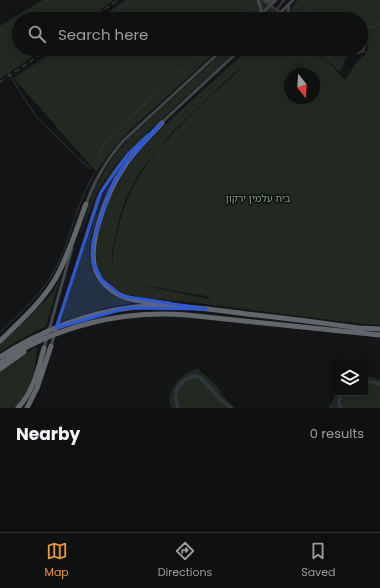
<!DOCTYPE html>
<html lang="en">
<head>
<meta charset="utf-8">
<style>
	body { margin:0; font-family:Poppins,"Noto Sans Hebrew",sans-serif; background:#181919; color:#f1f3f6 }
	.controls { position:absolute; right:12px; bottom:12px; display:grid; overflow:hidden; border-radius:4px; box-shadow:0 2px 10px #0003 }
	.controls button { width:36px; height:36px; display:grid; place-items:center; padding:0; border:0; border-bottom:1px solid #2f3030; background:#0f1010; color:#f1f3f6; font:20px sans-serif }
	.compass { position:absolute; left:284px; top:68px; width:36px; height:36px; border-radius:50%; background:#0f1010; box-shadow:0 2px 10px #0003; rotate:163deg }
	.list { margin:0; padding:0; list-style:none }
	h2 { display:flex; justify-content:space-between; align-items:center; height:52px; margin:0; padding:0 16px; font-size:17px }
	h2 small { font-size:13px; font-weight:400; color:#9b9d9f }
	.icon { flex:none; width:22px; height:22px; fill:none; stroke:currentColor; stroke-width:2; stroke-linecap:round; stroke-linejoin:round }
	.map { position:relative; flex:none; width:380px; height:408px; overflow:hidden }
	.search { position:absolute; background:#0f1010; box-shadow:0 2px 10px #0003; left:12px; right:12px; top:12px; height:44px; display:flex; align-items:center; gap:10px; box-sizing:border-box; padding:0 14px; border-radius:22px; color:#9b9d9f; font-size:15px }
	.sheet { height:124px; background:#0f1010 }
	nav { display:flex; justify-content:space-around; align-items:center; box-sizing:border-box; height:56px; border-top:1px solid #2f3030; background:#0f1010; font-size:11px; color:#9b9d9f }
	nav a { display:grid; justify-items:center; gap:2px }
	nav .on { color:#ed9835 }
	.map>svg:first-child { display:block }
	.green { fill:#212921; fill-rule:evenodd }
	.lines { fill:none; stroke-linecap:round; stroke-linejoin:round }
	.stream { stroke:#2d373c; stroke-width:1 }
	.river { stroke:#2d373c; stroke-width:3.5 }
	.street { stroke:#35373b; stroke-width:2.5 }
	.secondary { stroke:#43464b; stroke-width:3 }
	.highway { stroke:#62666c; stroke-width:5 }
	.rail { stroke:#4c4f54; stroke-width:1; stroke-dasharray:5 4; stroke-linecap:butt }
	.marked { fill:#2b58d5; fill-opacity:0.2; stroke:#2b58d5; stroke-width:3; stroke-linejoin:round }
	.labels { text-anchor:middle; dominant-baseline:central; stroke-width:3; stroke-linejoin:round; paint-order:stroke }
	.park-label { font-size:10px; fill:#80a17e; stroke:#0f1011 }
</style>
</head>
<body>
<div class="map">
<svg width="380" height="408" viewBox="0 0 380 408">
	<rect width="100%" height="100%" fill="#141516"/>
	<path class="green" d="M43,0h71l-27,19h-68v30h24l-43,30v-53z
		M126,0h148l-20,19h-155z
		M297,0h83v325l-17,-1c-58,-7 -116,-15 -174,-22 -24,-3 -49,-1 -71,-11 -16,-8 -24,-26 -22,-43 0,-9 3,-18 5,-27 16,-53 50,-83 89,-119 20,-18 39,-35 59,-53h56l23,13 17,18 13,-20 8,-6 2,-6 -3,-8 -4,-3v-18h-67c-5,-8 -2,-12 3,-19zM245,63c-10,12 -22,22 -33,32 -42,40 -82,76 -94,135 -3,12 -7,25 -5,36l-1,-3v-12l8,-35 5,-16 14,-27 33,-41zM290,74h24v24h-24zM136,284l70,12 5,3h-3z
		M271,7l5,4 1,4 -4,4h-15z
		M56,49h163l-91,83 -12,13 -20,27 -82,-94z
		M226,49h13l-96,87 -28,29 -17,26 -20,49 17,-53 18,-30 16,-19z
		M307,49h39l2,5 -8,18 -11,-10z
		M96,215l1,1c-2,9 -6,18 -7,27 -6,35 18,54 49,59l-35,6 -44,14 16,-50z
		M61,276l-15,50 -30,16 -16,10v-8l44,-42 8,-9z
		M37,346c-2,28 -3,39 -21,62h-16v-36z
		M198,369l19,17 6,10 12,12h-64c-6,-17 11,-36 27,-39z
		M365,375l15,5v28h-52l4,-6 4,-9h29z"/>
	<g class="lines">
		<path class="stream" d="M302,1l17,18
			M239,19l16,-16
			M361,29l12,-2 7,-4
			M7,71l30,47 53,51
			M102,161l-4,-5c4,-11 11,-18 19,-27l89,-80
			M0,332c23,-21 46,-42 59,-70 13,-29 19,-63 36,-89"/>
		<path class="river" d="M365,381l15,3
			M340,393l-1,11 2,4
			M178,408c-6,-18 0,-27 17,-32l6,2 18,20 12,10"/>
		<path class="street" d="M263,0l26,19
			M283,19c-10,-7 -5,-12 1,-19
			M352,49l5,4 6,-2 2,-6 -4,-6"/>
		<path class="secondary" d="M258,0l3,9 -2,6
			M265,0l6,2 5,-2
			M289,6l-1,5 3,8
			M256,19l20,-19
			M274,19l19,-19
			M160,124l81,-75
			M86,205c8,-24 21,-46 38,-65l99,-91
			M51,346l47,-148c12,-25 29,-44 49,-63
			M44,348l28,-100"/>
		<path class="highway" d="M162,123c-13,14 -28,28 -38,44 -12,17 -19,35 -25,55 -8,27 -12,54 17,71 15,9 36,9 53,11
			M0,341c19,-19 40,-37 54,-60 14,-23 22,-51 32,-77
			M0,357c40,-26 88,-45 136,-50 37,-3 74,2 111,7 37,4 75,9 112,14l21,1
			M0,363c55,-37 121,-53 187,-48l193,20
			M0,369l24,-17
			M18,408c16,-18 20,-38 26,-60
			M27,408l10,-20 14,-42"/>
		<path class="rail" d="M90,19l28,-19
			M0,82l49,-33"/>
	</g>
	<path class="marked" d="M162,123l-36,40 -15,25 -18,54v20l9,18 20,16 84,13 -79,-1 -71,20 45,-136 27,-38z"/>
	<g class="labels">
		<g class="park-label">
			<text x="258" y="198">בית עלמין ירקון</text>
		</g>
	</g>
</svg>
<div class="controls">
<button><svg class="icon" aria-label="layers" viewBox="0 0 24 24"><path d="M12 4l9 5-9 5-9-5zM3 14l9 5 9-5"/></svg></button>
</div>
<svg class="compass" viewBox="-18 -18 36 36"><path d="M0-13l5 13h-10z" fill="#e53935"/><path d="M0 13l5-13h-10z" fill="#9b9d9f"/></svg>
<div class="search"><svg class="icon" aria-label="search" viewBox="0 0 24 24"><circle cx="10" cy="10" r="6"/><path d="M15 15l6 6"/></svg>Search here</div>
</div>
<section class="sheet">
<h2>Nearby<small>0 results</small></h2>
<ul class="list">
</ul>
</section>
<nav>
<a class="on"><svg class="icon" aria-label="map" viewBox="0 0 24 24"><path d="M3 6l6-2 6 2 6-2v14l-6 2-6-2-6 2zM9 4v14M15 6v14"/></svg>Map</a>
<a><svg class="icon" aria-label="directions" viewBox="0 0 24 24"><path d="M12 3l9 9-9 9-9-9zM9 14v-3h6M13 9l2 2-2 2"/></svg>Directions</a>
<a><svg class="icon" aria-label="saved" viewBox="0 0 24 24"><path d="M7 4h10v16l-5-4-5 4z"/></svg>Saved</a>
</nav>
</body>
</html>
